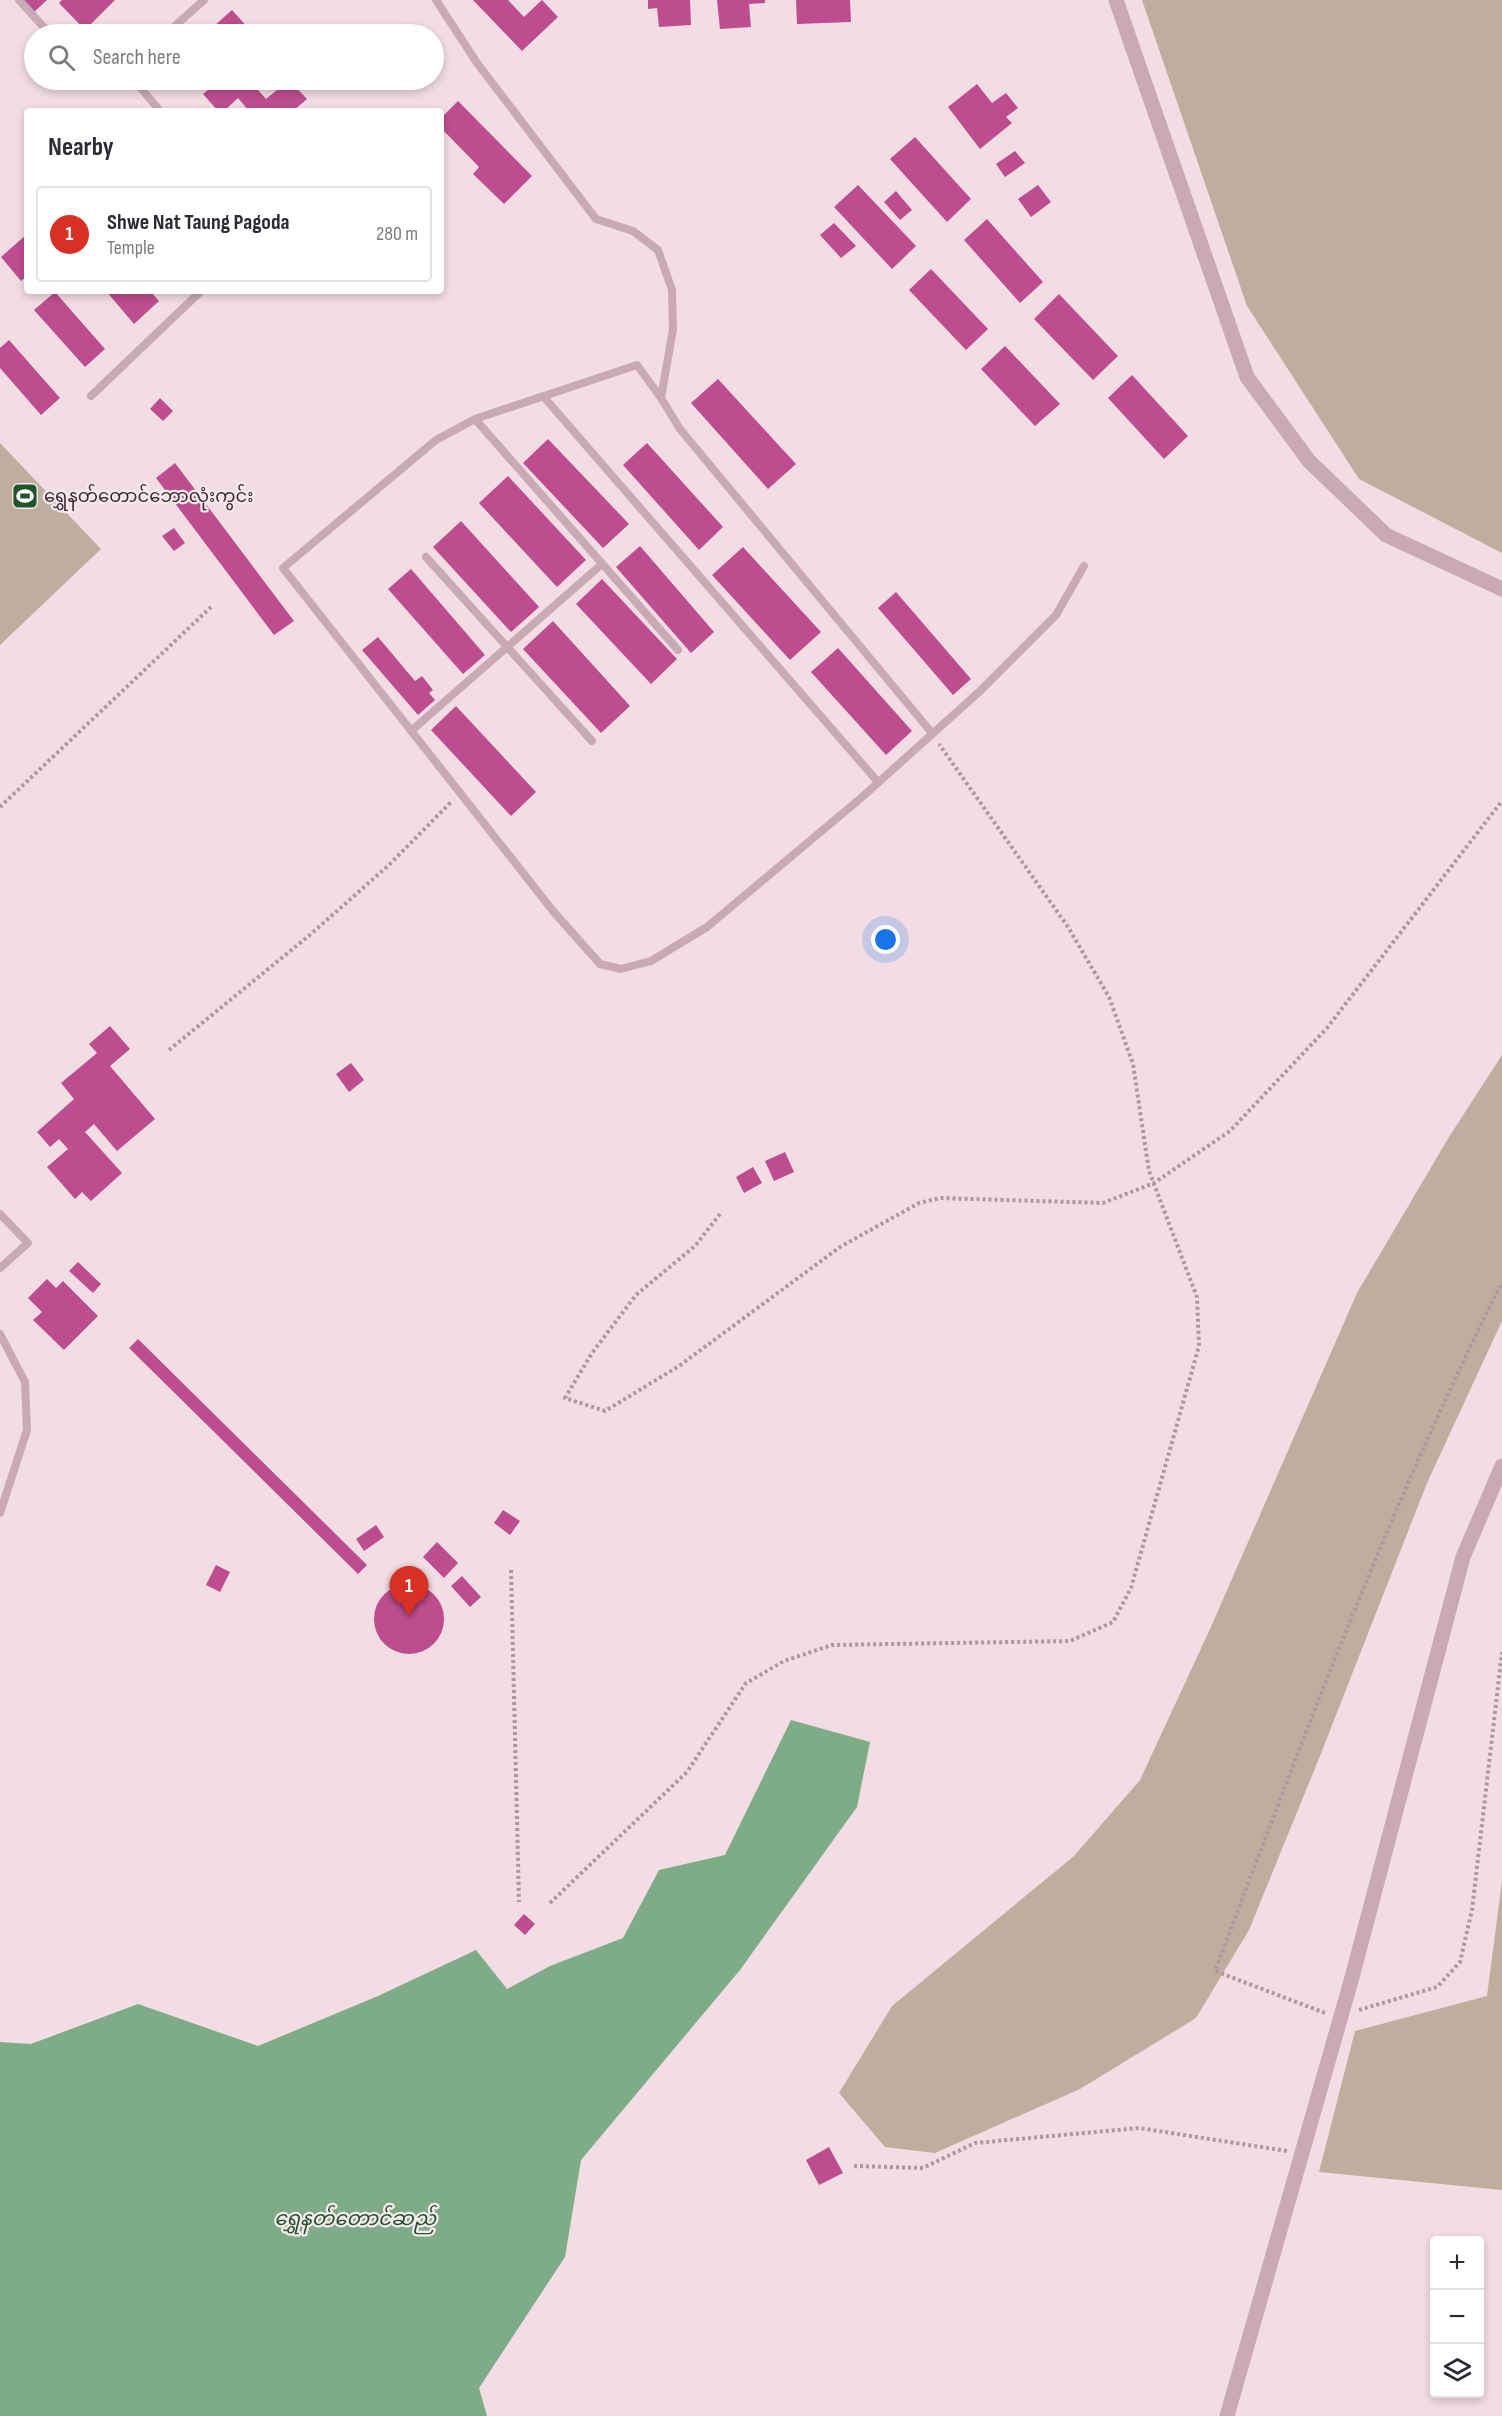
<!DOCTYPE html>
<html lang="en">
<head>
<meta charset="utf-8">
<style>
	body { margin:0; font-family:"Sofia Sans Condensed","Noto Sans Myanmar",sans-serif; background:#f7f7f7; color:#2b2b33 }
	.controls { position:absolute; right:18px; bottom:18px; display:grid; overflow:hidden; border-radius:6px; box-shadow:0 3px 9px #0003 }
	.controls button { width:54px; height:54px; display:grid; place-items:center; padding:0; border:0; border-bottom:2px solid #e1e1e2; background:#fff; color:#2b2b33; font:30px sans-serif }
	.you { position:absolute; left:886px; top:940px; width:21px; height:21px; margin:-15px; border:4px solid #fff; border-radius:50%; background:#1a73e8; box-shadow:0 0 0 9px #1a73e833 }
	.badge { display:grid; place-items:center; width:39px; height:39px; border-radius:50%; background:#d93025; color:#fff; font-size:20px; font-weight:700 }
	.pin { position:absolute; translate:-50% -50px; filter:drop-shadow(0 2px 3px #0008) }
	.pin::after { content:''; position:absolute; top:32px; width:21px; height:18px; background:inherit; clip-path:polygon(0 0,100% 0,50% 100%) }
	.list { margin:0; padding:0; list-style:none }
	h2 { display:flex; justify-content:space-between; align-items:center; height:78px; margin:0; padding:0 24px; font-size:26px }
	h2 small { font-size:20px; font-weight:400; color:#7c7c81 }
	.list li { display:grid; grid-template-columns:39px 1fr auto; gap:18px; align-items:center; box-sizing:border-box; height:96px; margin:0 12px 12px; padding:0 12px; border:2px solid #e1e1e2; border-radius:6px }
	.list b { display:block; font-size:22px; white-space:nowrap }
	.list p { margin:0; font-size:20px; white-space:nowrap; color:#7c7c81 }
	.list em { font-size:20px; font-style:normal; color:#7c7c81 }
	.icon { flex:none; width:33px; height:33px; fill:none; stroke:currentColor; stroke-width:2; stroke-linecap:round; stroke-linejoin:round }
	.map { position:relative; flex:none; width:1502px; height:2416px; overflow:hidden }
	.search { position:absolute; background:#fff; box-shadow:0 3px 9px #0003; left:24px; top:24px; width:420px; height:66px; display:flex; align-items:center; gap:15px; box-sizing:border-box; padding:0 21px; border-radius:33px; color:#7c7c81; font-size:22px }
	.panel { position:absolute; background:#fff; box-shadow:0 3px 9px #0003; left:24px; top:108px; width:420px; height:186px; border-radius:6px }
	.map>svg:first-child { display:block }
	.green { fill:#bfae9e }
	.water { fill:#7eac87 }
	.building { fill:#be4d8f }
	.lines { fill:none; stroke-linecap:round; stroke-linejoin:round }
	.path { stroke:#b494a0; stroke-width:4; stroke-dasharray:3 3; stroke-linecap:butt }
	.service { stroke:#c8a9b5; stroke-width:8 }
	.minor { stroke:#c8a9b5; stroke-width:15 }
	.labels { text-anchor:middle; dominant-baseline:central; stroke-width:4.5; stroke-linejoin:round; paint-order:stroke }
	.poi-label { font-size:18px; fill:#36292f; stroke:#f8e9ed; text-anchor:start }
	.water-label { font-size:20px; font-style:italic; fill:#21552d; stroke:#f8e9ed }
</style>
</head>
<body>
<div class="map">
<svg width="1502" height="2416" viewBox="0 0 1502 2416">
	<rect width="100%" height="100%" fill="#f1dde3"/>
	<path class="green" d="M1142,0h360v553l-143,-74 -112,-173z
		M0,443l101,106 -101,96z
		M1502,1055v266l-75,162 -107,273 -71,174 -53,88 -116,71 -145,64 -50,-6 -46,-54 53,-87 182,-150 66,-76 70,-151 147,-336 92,-156z
		M1502,1881v309l-183,-18 36,-141 132,-35z"/>
	<path class="water" d="M791,1720l79,22 -13,65 -117,163 -159,190 -16,97 -86,131 8,28h-487v-374l31,2 107,-40 120,42 120,-50 98,-46 31,39 43,-23 73,-28 36,-68 66,-15z"/>
	<path class="building" d="M22,0h25l-14,13z
		M62,0h53l-30,30 -26,-27z
		M473,0h35l16,17 18,-17 16,17 -36,34z
		M648,0h42l1,25 -32,2 -2,-19 -9,1z
		M717,0h48v3l-16,1 2,23 -31,2z
		M796,0h54l1,22 -54,2z
		M232,10l19,21 -4,3h-42z
		M220,80h29l17,19 23,-19 18,19 -14,12h-44l-11,-13 -14,13h-6l-15,-17z
		M977,84l15,19 14,-10 12,15 -12,9 6,6 -32,26 -32,-42z
		M458,101l74,75 -28,28 -31,-30 6,-7 -38,-39v-10z
		M915,137l56,62 -24,23 -57,-63z
		M1015,151l10,12 -20,14 -9,-13z
		M858,185l58,61 -24,23 -58,-62z
		M1038,185l13,17 -20,15 -13,-18z
		M896,191l16,19 -12,10 -16,-18z
		M987,219l56,63 -23,21 -56,-63z
		M834,223l22,23 -15,12 -21,-23z
		M27,234v42l-6,5 -20,-24z
		M931,269l57,60 -22,21 -57,-60z
		M106,291h44l9,10 -25,23z
		M55,292l50,57 -20,18 -51,-57z
		M1059,294l59,62 -25,24 -59,-61z
		M9,340l51,58 -19,17 -41,-47v-20z
		M1005,346l55,58 -25,22 -54,-57z
		M1132,375l56,61 -24,23 -56,-61z
		M718,379l78,85 -28,25 -77,-86z
		M160,398l13,13 -10,10 -13,-12z
		M548,439l81,85 -26,24 -80,-85z
		M647,443l76,84 -24,23 -76,-85z
		M175,463l119,158 -20,14 -118,-157z
		M508,476l78,84 -29,27 -78,-84z
		M461,521l78,86 -28,25 -78,-85z
		M174,528l11,15 -11,8 -12,-15z
		M640,546l74,86 -23,21 -75,-86z
		M743,547l78,85 -31,28 -78,-85z
		M411,569l74,86 -22,19 -75,-85z
		M602,579l75,80 -26,25 -75,-80z
		M896,592l75,87 -18,16 -75,-87z
		M553,621l77,85 -29,27 -78,-84z
		M378,637l37,44 7,-5 11,14 -4,3 6,7 -17,15 -56,-65z
		M838,648l74,83 -26,24 -75,-83z
		M456,706l80,86 -25,24 -80,-86z
		M110,1026l20,23 -20,17 45,53 -38,32 -23,-27 -9,8 37,41 -31,28 -9,-9 -7,7 -28,-32 21,-18 -9,-10 -9,8 -13,-15 37,-33 -13,-16 36,-30 -8,-9z
		M351,1063l13,17 -15,12 -13,-18z
		M785,1152l9,20 -20,9 -9,-20z
		M753,1167l9,16 -18,10 -8,-16z
		M78,1262l23,22 -8,9 -24,-22z
		M47,1279l9,9 7,-7 35,35 -34,34 -31,-30 9,-8 -14,-14z
		M138,1339l229,226 -9,9 -229,-226z
		M503,1510l17,11 -10,14 -16,-12z
		M376,1525l8,12 -20,14 -8,-12z
		M437,1542l21,21 -14,15 -21,-21z
		M216,1565l14,7 -10,20 -14,-7z
		M462,1576l19,21 -11,10 -19,-21z
		M374 1619a35 35 0 1 1 70 0a35 35 0 1 1-70 0Z
		M524,1914l11,10 -10,11 -11,-10z
		M829,2147l14,26 -24,12 -13,-25z"/>
	<g class="lines">
		<path class="path" d="M0,807l211,-200
			M169,1050l142,-116 78,-69 63,-64
			M720,1214l-25,32 -59,49 -44,58 -27,45 40,13 74,-45 161,-119 79,-44 21,-5 163,5 51,-20 76,-52 97,-103 175,-227
			M511,1570l8,332
			M550,1903l137,-131 59,-89 38,-22 48,-16 238,-4 43,-19 18,-34 68,-242 -2,-49 -48,-126 -16,-107 -24,-67 -41,-70 -129,-183
			M1359,2010l78,-23 23,-25 12,-52 30,-258
			M1325,2013l-110,-42c88,-233 175,-466 287,-689
			M854,2166l69,2 52,-25 164,-15 148,23"/>
		<path class="service" d="M19,0l31,34
			M436,0l41,63 119,156 37,12 25,19 14,40 1,39 -12,69 19,31 252,304
			M166,34l38,-34
			M134,80l26,31
			M91,396l110,-105
			M543,396l335,386
			M661,398l-24,-33 -162,54 -39,21 -153,128 270,343 47,53 21,5 30,-8 56,-34 154,-129 118,-106 77,-77 28,-49
			M475,419l203,231
			M426,557l166,184
			M411,731l191,-167
			M0,1214l28,29 -28,25
			M0,1334l25,48 2,48 -27,83"/>
		<path class="minor" d="M1116,0l131,377 62,84 77,74 116,54
			M1227,2416l124,-435 112,-424 39,-91"/>
	</g>
	<defs>
		<symbol id="stadium-square" viewBox="-11 -11 22 22"><rect x="-9" y="-9" width="18" height="18" rx="4" fill="#21552d" stroke="#f8e9ed"/><path d="M0-5a6.5 5 0 1 0 0 10a6.5 5 0 1 0 0-10ZM-3.5-1.8h7v3.6h-7Z" fill="#fff"/></symbol>
	</defs>
	<g fill-rule="evenodd">
		<use href="#stadium-square" x="10" y="481" width="30" height="30"/>
	</g>
	<g class="labels">
		<g class="poi-label">
			<text x="44" y="496">ရွှေနတ်တောင်ဘောလုံးကွင်း</text>
		</g>
		<g class="water-label">
			<text x="355" y="2219">ရွှေနတ်တောင်ဆည်</text>
		</g>
	</g>
</svg>
<div class="controls">
<button>+</button>
<button>−</button>
<button><svg class="icon" aria-label="layers" viewBox="0 0 24 24"><path d="M12 4l9 5-9 5-9-5zM3 14l9 5 9-5"/></svg></button>
</div>
<div class="you"></div>
<div class="pin badge" style="left:409px;top:1616px">1</div>
<div class="search"><svg class="icon" aria-label="search" viewBox="0 0 24 24"><circle cx="10" cy="10" r="6"/><path d="M15 15l6 6"/></svg>Search here</div>
<section class="panel">
<h2>Nearby<small></small></h2>
<ul class="list">
<li><span class="badge">1</span><div><b>Shwe Nat Taung Pagoda</b><p>Temple</p></div><em>280 m</em></li>
</ul>
</section>
</div>
</body>
</html>
